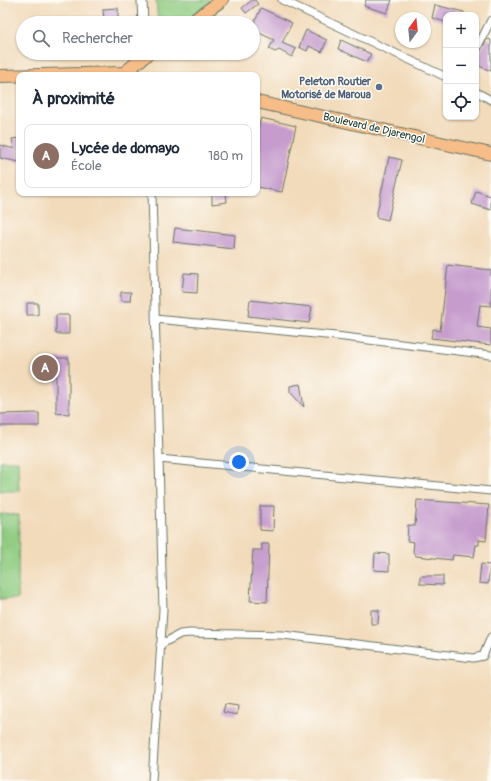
<!DOCTYPE html>
<html lang="fr">
<head>
<meta charset="utf-8">
<style>
	body { margin:0; font-family:Pangolin,sans-serif; background:#f6f6f7; color:#1f2937 }
	.controls { position:absolute; right:12px; top:12px; display:grid; overflow:hidden; border-radius:8px; box-shadow:0 1px 3px #0004 }
	.controls button { width:36px; height:36px; display:grid; place-items:center; padding:0; border:0; border-bottom:1px solid #e0e1e3; background:#fff; color:#1f2937; font:20px sans-serif }
	.compass { position:absolute; left:395px; top:12px; width:36px; height:36px; border-radius:50%; background:#fff; box-shadow:0 1px 3px #0004; rotate:15deg }
	.you { position:absolute; left:239px; top:462px; width:14px; height:14px; margin:-10px; border:3px solid #fff; border-radius:50%; background:#1a73e8; box-shadow:0 0 0 6px #1a73e833 }
	.badge { display:grid; place-items:center; width:26px; height:26px; border-radius:50%; background:#d93025; color:#fff; font-size:13px; font-weight:700 }
	.pin { position:absolute; translate:-50% -50%; border:2px solid #fff; box-shadow:0 1px 4px #0006 }
	.list { margin:0; padding:0; list-style:none }
	h2 { display:flex; justify-content:space-between; align-items:center; height:52px; margin:0; padding:0 16px; font-size:17px }
	h2 small { font-size:13px; font-weight:400; color:#747a83 }
	.list li { display:grid; grid-template-columns:26px 1fr auto; gap:12px; align-items:center; box-sizing:border-box; height:64px; margin:0 8px 8px; padding:0 8px; border:1px solid #e0e1e3; border-radius:8px }
	.list b { display:block; font-size:15px; white-space:nowrap }
	.list p { margin:0; font-size:13px; white-space:nowrap; color:#747a83 }
	.list em { font-size:13px; font-style:normal; color:#747a83 }
	.icon { flex:none; width:22px; height:22px; fill:none; stroke:currentColor; stroke-width:2; stroke-linecap:round; stroke-linejoin:round }
	.map { position:relative; flex:none; width:491px; height:781px; overflow:hidden }
	.search { position:absolute; background:#fff; box-shadow:0 1px 3px #0004; left:16px; top:16px; width:244px; height:44px; display:flex; align-items:center; gap:10px; box-sizing:border-box; padding:0 14px; border-radius:22px; color:#747a83; font-size:15px }
	.panel { position:absolute; background:#fff; box-shadow:0 1px 3px #0004; left:16px; top:72px; width:244px; height:124px; border-radius:8px }
	.map>svg:first-child { display:block }
	.green { fill:#90cc81; stroke:#58845a }
	.building { fill:#c69ccd }
	.lines { fill:none; stroke-linecap:round; stroke-linejoin:round }
	.minor-casing { stroke:#697463; stroke-width:9 }
	.tertiary-casing { stroke:#697463; stroke-width:11 }
	.primary-casing { stroke:#697463; stroke-width:14 }
	.minor { stroke:#fff; stroke-width:7 }
	.tertiary { stroke:#fff; stroke-width:9 }
	.primary { stroke:#f7bd88; stroke-width:12 }
	.service-dot { fill:#5c6f8a; stroke:#fdfcf7; stroke-width:1.5 }
	.labels { text-anchor:middle; dominant-baseline:central; stroke-width:3; stroke-linejoin:round; paint-order:stroke }
	.service-label { font-size:11px; font-weight:bold; fill:#4e5e75; stroke:#fdfcf7; text-anchor:end }
	.street-label { font-size:11px; fill:#1f3d34; stroke:#fdfcf7 }
</style>
</head>
<body>
<div class="map">
<svg width="491" height="781" viewBox="0 0 491 781">
	<rect width="100%" height="100%" fill="#fdfcf7"/>
	<filter id="ink" filterUnits="userSpaceOnUse"><feTurbulence type="fractalNoise" baseFrequency=".025" numOctaves="2"/><feDisplacementMap in="SourceGraphic" scale="8" xChannelSelector="R" yChannelSelector="G"/><feConvolveMatrix kernelMatrix="1 2 1 2 8 2 1 2 1" color-interpolation-filters="sRGB"/></filter>
	<filter id="wash" filterUnits="userSpaceOnUse"><feTurbulence type="fractalNoise" baseFrequency=".012" numOctaves="4" result="noise"/><feDisplacementMap in="SourceGraphic" scale="16" xChannelSelector="R" yChannelSelector="G"/><feGaussianBlur stdDeviation="0.9" result="paint"/><feColorMatrix in="noise" values="0 0 0 0 0 0 0 0 0 0 0 0 0 0 0 0 0 1.4 0 .05"/><feComposite in="paint" operator="in"/></filter>
	<g filter="url(#wash)">
		<rect width="100%" height="100%" fill="#f2dbbb"/>
		<path class="green" d="M156,0h58l-30,23h-26z
			M0,461h18l1,30h-19z
			M0,514l19,1 -1,84h-18z"/>
		<g id="blocks">
			<path class="building" d="M252,0h3l3,4 -12,9 -4,-5z
				M366,0h26l-5,13 -23,-7z
				M435,5l29,7v3h-18v7l-14,-4z
				M118,8v13l-14,1 -1,-13z
				M261,8l31,15 -10,20 14,6 -4,8 -13,-7 -4,2 -6,-3 5,-9 -21,-10v-4z
				M306,30l21,10 -5,12 -13,-6 -2,5 -8,-4z
				M487,39l4,1v31l-14,-6 2,-4 -3,-1 1,-5 3,-3z
				M341,40l30,14 -4,8 -29,-13z
				M261,118l35,8 -14,66 -25,-5v-54z
				M19,138v24l-19,-4v-13l14,4 -2,-10z
				M389,157l13,3 -14,60 -12,-3z
				M476,191l15,5v14l-19,-6z
				M212,193h14l1,9 -15,2z
				M175,228l60,7 -1,14 -61,-7z
				M448,265l43,5v36l-11,-1 -3,22 14,2v16l-60,-7 2,-9 7,2z
				M184,273l14,1 -1,19 -15,-1z
				M121,292h10l-1,9h-9z
				M250,300l62,7 -3,16 -61,-7z
				M27,303h11v12h-11z
				M56,315h13v19h-13z
				M56,358h13v56l-13,-1z
				M300,384l1,5 3,18 -14,-15v-6z
				M39,413v13h-39v-12z
				M417,500l72,5 -3,36 -7,-1v5h-3l-2,12 -21,-2 -1,5 -36,-4 -3,-4 1,-10 -7,-1 1,-16 7,1z
				M260,506h14l-1,25 -13,-1z
				M262,544h7l-2,58 -17,-1 3,-51h9z
				M375,553l14,1v17l-15,-1z
				M481,564l9,1 -2,19 -9,-1z
				M420,576h23v9l-23,-1z
				M371,610h8l-1,14h-7z
				M225,704l13,2 -1,9 -14,-3z"/>
		</g>
	</g>
	<g filter="url(#ink)">
		<use href="#blocks" fill-opacity="0" stroke="#697463" stroke-width="1"/>
		<g class="lines">
			<defs>
				<path id="minor" d="M282,0l164,77
					M476,50l15,-30
					M476,92l15,8
					M152,193l11,417 -11,171
					M155,319l181,17 155,19
					M159,459l332,32
					M160,645l20,-11 10,-1 93,2 190,23 10,-2 8,-19"/>
				<path id="tertiary" d="M142,0l1,23"/>
				<path id="primary" d="M190,23l32,-23
					M124,73l25,-20
					M0,76l124,-3 12,2
					M257,102l234,52"/>
			</defs>
			<use href="#minor" class="minor-casing"/>
			<use href="#tertiary" class="tertiary-casing"/>
			<use href="#primary" class="primary-casing"/>
			<use href="#minor" class="minor"/>
			<use href="#tertiary" class="tertiary"/>
			<use href="#primary" class="primary"/>
		</g>
	</g>
	<circle class="service-dot" cx="379" cy="87" r="4"/>
	<g class="labels">
		<g class="service-label">
			<text x="371" y="81">Peleton Routier<tspan x="371" dy="13">Motorisé de Maroua</tspan></text>
		</g>
		<g class="street-label">
			<text transform="translate(374 128) rotate(13)">Boulevard de Djarengol</text>
		</g>
	</g>
</svg>
<div class="controls">
<button>+</button>
<button>−</button>
<button><svg class="icon" aria-label="locate" viewBox="0 0 24 24"><circle cx="12" cy="12" r="6"/><path d="M12 2v4M12 18v4M2 12h4M18 12h4"/></svg></button>
</div>
<svg class="compass" viewBox="-18 -18 36 36"><path d="M0-13l5 13h-10z" fill="#e53935"/><path d="M0 13l5-13h-10z" fill="#747a83"/></svg>
<div class="you"></div>
<div class="pin badge" style="left:45px;top:368px;background:#8d6e63">A</div>
<div class="search"><svg class="icon" aria-label="search" viewBox="0 0 24 24"><circle cx="10" cy="10" r="6"/><path d="M15 15l6 6"/></svg>Rechercher</div>
<section class="panel">
<h2>À proximité<small></small></h2>
<ul class="list">
<li><span class="badge" style="background:#8d6e63">A</span><div><b>Lycée de domayo</b><p>École</p></div><em>180 m</em></li>
</ul>
</section>
</div>
</body>
</html>
